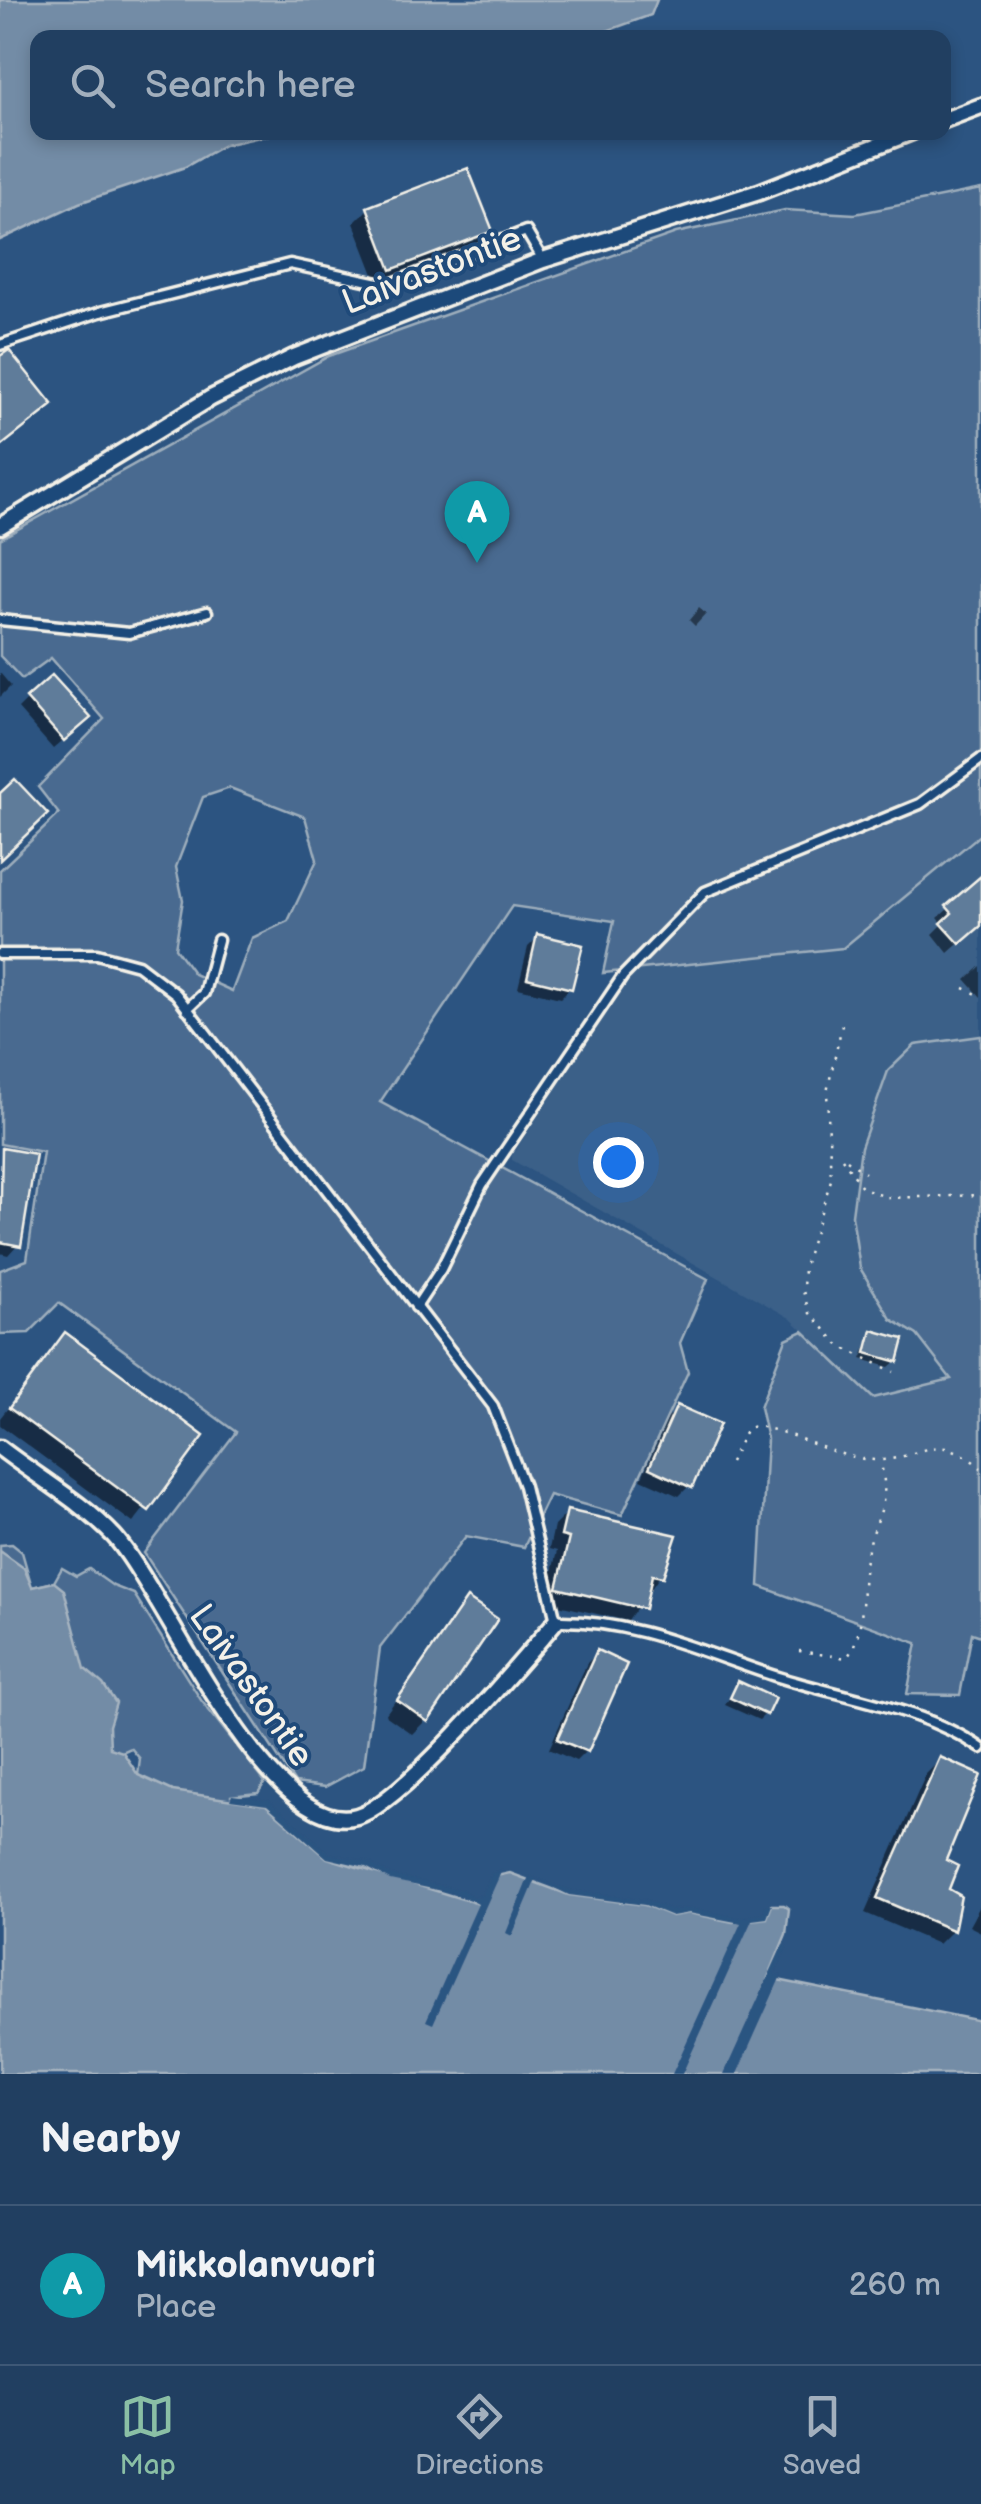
<!DOCTYPE html>
<html lang="en">
<head>
<meta charset="utf-8">
<style>
	body { margin:0; font-family:"Balsamiq Sans",sans-serif; background:#2d4a6a; color:#f1f3f6 }
	.you { position:absolute; left:618px; top:1162px; width:35px; height:35px; margin:-25px; border:8px solid #fff; border-radius:50%; background:#1a73e8; box-shadow:0 0 0 15px #1a73e833 }
	.badge { display:grid; place-items:center; width:65px; height:65px; border-radius:50%; background:#8abfa5; color:#fff; font-size:32px; font-weight:700 }
	.pin { position:absolute; translate:-50% -82px; filter:drop-shadow(0 2px 5px #0008) }
	.pin::after { content:''; position:absolute; top:52px; width:35px; height:30px; background:inherit; clip-path:polygon(0 0,100% 0,50% 100%) }
	.list { margin:0; padding:0; list-style:none }
	h2 { display:flex; justify-content:space-between; align-items:center; height:130px; margin:0; padding:0 40px; font-size:42px }
	h2 small { font-size:32px; font-weight:400; color:#a2afbd }
	.list li { display:grid; grid-template-columns:65px 1fr auto; gap:30px; align-items:center; box-sizing:border-box; height:160px; padding:0 40px; border-top:2px solid #3e5876 }
	.list b { display:block; font-size:38px; white-space:nowrap }
	.list p { margin:0; font-size:32px; white-space:nowrap; color:#a2afbd }
	.list em { font-size:32px; font-style:normal; color:#a2afbd }
	.icon { flex:none; width:55px; height:55px; fill:none; stroke:currentColor; stroke-width:2; stroke-linecap:round; stroke-linejoin:round }
	.map { position:relative; flex:none; width:981px; height:2074px; overflow:hidden }
	.search { position:absolute; background:#213f61; box-shadow:0 5px 15px #0003; left:30px; right:30px; top:30px; height:110px; display:flex; align-items:center; gap:25px; box-sizing:border-box; padding:0 35px; border-radius:20px; color:#a2afbd; font-size:38px }
	.sheet { height:290px; background:#213f61 }
	nav { display:flex; justify-content:space-around; align-items:center; box-sizing:border-box; height:140px; border-top:2px solid #3e5876; background:#213f61; font-size:28px; color:#a2afbd }
	nav a { display:grid; justify-items:center; gap:5px }
	nav .on { color:#8abfa5 }
	.map>svg:first-child { display:block }
	.built { fill:#3b6088 }
	.green { fill:#496b90; stroke:#9eaebc; stroke-width:2.5; fill-rule:evenodd }
	.water { fill:#738ca6; stroke:#a7b4c0; stroke-width:2.5 }
	.pier { fill:#2c5481 }
	.shadow { fill:#0007 }
	.building { fill:#5e7b9a; stroke:#f4f1e8; stroke-width:2.5 }
	.lines { fill:none; stroke-linecap:round; stroke-linejoin:round }
	.service-casing { stroke:#f4f1e8; stroke-width:15 }
	.minor-casing { stroke:#f4f1e8; stroke-width:21 }
	.path { stroke:#f4f1e8; stroke-width:2.5; stroke-dasharray:2.5 8; stroke-linecap:butt }
	.service { stroke:#1f4a7a; stroke-width:8 }
	.minor { stroke:#1f4a7a; stroke-width:14 }
	.labels { text-anchor:middle; dominant-baseline:central; stroke-width:8; stroke-linejoin:round; paint-order:stroke }
	.street-label { font-size:35px; fill:#f4f1e8; stroke:#1f4a7a }
</style>
</head>
<body>
<div class="map">
<svg width="981" height="2074" viewBox="0 0 981 2074">
	<rect width="100%" height="100%" fill="#2c5481"/>
	<filter id="ink" filterUnits="userSpaceOnUse"><feTurbulence type="fractalNoise" baseFrequency=".01" numOctaves="2"/><feDisplacementMap in="SourceGraphic" scale="20" xChannelSelector="R" yChannelSelector="G"/><feConvolveMatrix kernelMatrix="1 2 1 2 8 2 1 2 1" color-interpolation-filters="sRGB"/></filter>
	<g filter="url(#ink)">
		<path class="built" d="M981,834v202l-66,9 -55,223 31,51 26,16 35,44 -79,19 -83,-80 -278,-158v-4l123,-187 208,-21z"/>
		<path class="green" d="M981,189v645l-138,114 -240,25 11,-52 -102,-15 -132,196 328,177 -28,64 8,29 -66,143 -73,-20 -25,52 -58,-11 -86,112 -16,118 -39,21 -30,-4 -151,-230 92,-121 -177,-129 -30,30 -29,1v-64l27,-10 16,-108 -43,-8v-274l59,-56 -21,-27 66,-68 -53,-61 -29,21 -22,-23v-117l329,-183 347,-123 109,-23 70,4zM230,788l75,29 12,43 -29,61 -36,17 -20,53 -38,-17 -19,-26 8,-48 -7,-33 27,-70z
			M981,1036v600l-9,-3 -12,62 -53,-1 10,-51 -158,-57 8,-147 -7,-32 26,-68 17,-8 70,67 78,-19 -34,-44 -26,-16 -31,-51 -8,-53 9,-68 27,-76 27,-26z
			M12,1544l10,8 10,35 22,-5 8,-14 14,8 13,-7 24,17 21,8 67,106 64,82 -7,11 -28,3 36,9 61,53 39,9 24,13 38,6 -18,19 -290,-104 18,-26 2,-16 -9,-11 -18,8 -113,-138v-73z"/>
		<path class="water" d="M0,0h657l-6,15 -61,22 -552,1v94l240,1 -54,12 -39,22 -106,36 -79,37z
			M0,1551l24,17 8,19 22,-5 10,8 21,79 18,15 13,19 -7,23 1,22 13,4 15,23 35,16 93,14 61,53 152,46 17,-28 14,-3 59,22 76,10 27,11 17,-3 44,9 34,-4 5,-13h12l5,4 -3,25 -18,44 213,43v53h-981z"/>
		<path class="pier" d="M232,1795l37,5 60,53 39,9 23,13 71,15 12,8 8,-3 10,-22 10,-3 -69,154 -7,-3 52,-117 -17,-9 -71,-15 -24,-13 -39,-9 -60,-53 -37,-5z
			M529,1876l41,14 76,10 26,10 17,-2 50,10 24,-4 3,-9h6l-5,13 -15,2 -70,154h-10l69,-151 -52,-10 -17,3 -27,-11 -76,-10 -33,-16 -24,57 -6,-3z
			M783,1944l4,2 -13,29 7,1 -44,98h-13z"/>
		<path class="shadow" d="M368,209l122,21 -14,14 -99,38 -23,-59z
			M699,608l7,6 -11,12 -6,-6z
			M0,673l11,13 -11,11z
			M28,699l49,29 -24,21 -35,-40z
			M981,879v45l-33,29 -15,-19 10,-10 -5,-6z
			M538,937l32,51 -10,10 -42,-10 10,-41z
			M981,966v31l-15,-17z
			M2,1151l16,93 -10,11 -8,-2z
			M872,1333l24,28 -7,6 -28,-8z
			M65,1336l136,100 -68,87 -133,-98v-7z
			M678,1408l11,78 -10,10 -38,-17 27,-61z
			M568,1512l92,64 -32,45 -83,-19 12,-51 -8,-2 5,-23z
			M467,1601l-41,119 -14,14 -27,-19z
			M597,1653l-11,98 -10,10 -27,-12 38,-86z
			M738,1684l27,30 -6,6 -34,-15z
			M940,1760l40,17 -37,84 9,69 -14,14 -73,-31 61,-139z
			M981,1904v28l-12,-6z"/>
		<path class="building" d="M468,168l25,63 -102,39 -24,-63z
			M9,350l44,55 -53,42v-91z
			M52,675l39,43 -27,23 -38,-43z
			M15,779l33,35 -48,46v-67z
			M981,876v50l-21,18 -19,-21 11,-10 -6,-7z
			M537,934l46,11 -11,44 -45,-11z
			M2,1148l34,6 -15,92 -21,-4z
			M872,1330l32,9 -6,23 -32,-9z
			M65,1332l139,104 -55,75 -140,-103z
			M677,1405l43,19 -28,64 -43,-20z
			M567,1510l110,25 -14,42 -11,-2 -7,34 -88,-21 12,-50 -8,-2z
			M467,1598l31,21 -70,103 -31,-22z
			M597,1650l30,14 -39,88 -31,-13z
			M738,1681l37,17 -8,17 -37,-17z
			M940,1757l41,18 -35,85 12,6 -9,23 12,7 -7,35 -77,-33z"/>
		<g class="lines">
			<defs>
				<path id="service" d="M0,345l100,-33 190,-48 98,21 138,-54 17,29
					M0,620l129,13 78,-21
					M0,954h97l41,11 38,29 317,412 31,80 32,135c77,-2 150,33 222,56 67,21 145,31 203,71
					M187,1009l17,-16 14,-53
					M416,1307l25,-38 41,-84 141,-209 82,-84 215,-88 61,-45"/>
				<path id="minor" d="M944,120l37,-14
					M0,526l211,-128 83,-41 249,-97 216,-68 153,-60
					M0,1448c36,28 83,55 114,88 50,55 155,306 243,280 46,-13 163,-153 199,-195"/>
			</defs>
			<use href="#service" class="service-casing"/>
			<use href="#minor" class="minor-casing"/>
			<path class="path" d="M964,988l17,8
				M842,1025l-15,67 4,88 -27,86 -1,25 6,21 31,34 54,26
				M842,1158l20,29 25,11 94,-3
				M847,1160l18,13
				M730,1462l17,-34 9,-2c41,6 80,34 122,34 42,0 58,-33 103,8
				M799,1651l48,7c21,-32 12,-63 19,-99 7,-40 27,-53 14,-98"/>
			<use href="#service" class="service"/>
			<use href="#minor" class="minor"/>
		</g>
	</g>
	<g class="labels">
		<g class="street-label">
			<text transform="translate(432 271) rotate(-21)">Laivastontie</text>
			<text transform="translate(251 1686) rotate(55)">Laivastontie</text>
		</g>
	</g>
</svg>
<div class="you"></div>
<div class="pin badge" style="left:477px;top:563px;background:#0f9aa8">A</div>
<div class="search"><svg class="icon" aria-label="search" viewBox="0 0 24 24"><circle cx="10" cy="10" r="6"/><path d="M15 15l6 6"/></svg>Search here</div>
</div>
<section class="sheet">
<h2>Nearby<small></small></h2>
<ul class="list">
<li><span class="badge" style="background:#0f9aa8">A</span><div><b>Mikkolanvuori</b><p>Place</p></div><em>260 m</em></li>
</ul>
</section>
<nav>
<a class="on"><svg class="icon" aria-label="map" viewBox="0 0 24 24"><path d="M3 6l6-2 6 2 6-2v14l-6 2-6-2-6 2zM9 4v14M15 6v14"/></svg>Map</a>
<a><svg class="icon" aria-label="directions" viewBox="0 0 24 24"><path d="M12 3l9 9-9 9-9-9zM9 14v-3h6M13 9l2 2-2 2"/></svg>Directions</a>
<a><svg class="icon" aria-label="saved" viewBox="0 0 24 24"><path d="M7 4h10v16l-5-4-5 4z"/></svg>Saved</a>
</nav>
</body>
</html>
